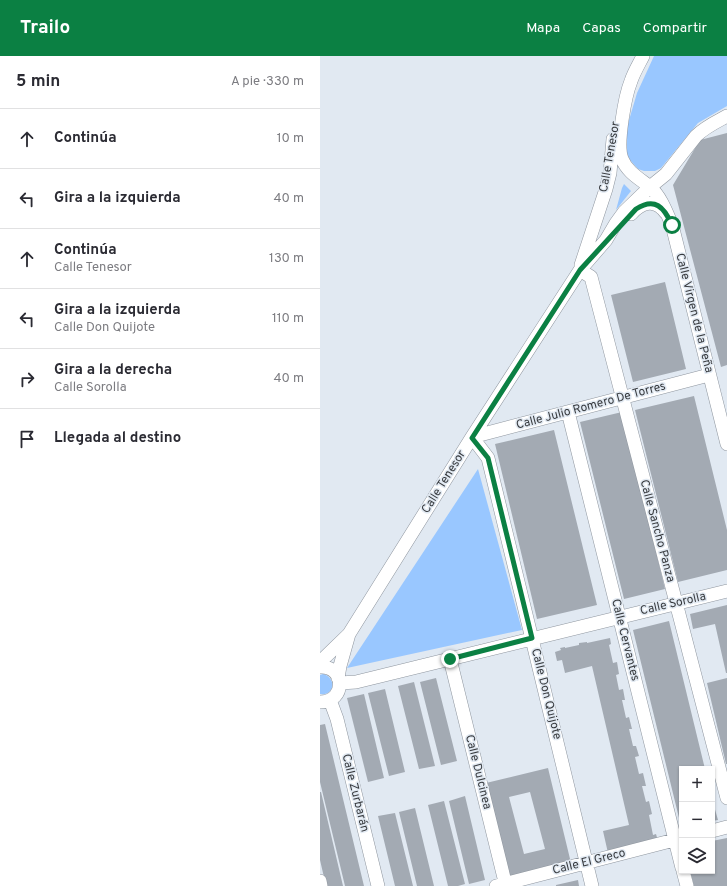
<!DOCTYPE html>
<html lang="es">
<head>
<meta charset="utf-8">
<style>
	body { margin:0; font-family:Overpass,sans-serif; background:#f2f2f3; color:#2b2b33 }
	.controls { position:absolute; right:12px; bottom:12px; display:grid; overflow:hidden; border-radius:0px; box-shadow:0 1px 3px #0004 }
	.controls button { width:36px; height:36px; display:grid; place-items:center; padding:0; border:0; border-bottom:1px solid #e1e1e2; background:#fff; color:#2b2b33; font:20px sans-serif }
	.stop { position:absolute; width:12px; height:12px; margin:-9px; border:3px solid #0b8043; border-radius:50%; background:#fff }
	.stop.end { background:#0b8043; border-color:#fff; box-shadow:0 1px 4px #0008 }
	.list { margin:0; padding:0; list-style:none }
	h2 { display:flex; justify-content:space-between; align-items:center; height:52px; margin:0; padding:0 16px; font-size:17px }
	h2 small { font-size:13px; font-weight:400; color:#7c7c81 }
	.list li { display:grid; grid-template-columns:26px 1fr auto; gap:12px; align-items:center; box-sizing:border-box; height:60px; padding:0 16px; border-top:1px solid #e1e1e2 }
	.list b { display:block; font-size:15px; white-space:nowrap }
	.list p { margin:0; font-size:13px; white-space:nowrap; color:#7c7c81 }
	.list em { font-size:13px; font-style:normal; color:#7c7c81 }
	.icon { flex:none; width:22px; height:22px; fill:none; stroke:currentColor; stroke-width:2; stroke-linecap:round; stroke-linejoin:round }
	.map { position:relative; flex:none; width:407px; height:830px; overflow:hidden }
	header { display:flex; align-items:center; gap:24px; box-sizing:border-box; height:56px; padding:0 20px; background:#0b8043; color:#fff }
	header strong { font-size:19px }
	nav { display:flex; gap:22px; margin-inline-start:auto; font-size:14px }
	main { display:flex }
	aside { flex:1; background:#fff }
	.map>svg:first-child { display:block }
	.green { fill:#99c7ff }
	.building { fill:#a3aab3; fill-rule:evenodd }
	.lines { fill:none; stroke-linecap:round; stroke-linejoin:round }
	.minor-casing { stroke:#8f969f; stroke-width:14 }
	.minor { stroke:#fff; stroke-width:13 }
	.route { stroke:#0b8043; stroke-width:5 }
	.labels { text-anchor:middle; dominant-baseline:central; stroke-width:3; stroke-linejoin:round; paint-order:stroke }
	.street-label { font-size:12px; fill:#373a3e; stroke:#e1e9f2 }
</style>
</head>
<body>
<header>
<strong>Trailo</strong>
<nav><a>Mapa</a><a>Capas</a><a>Compartir</a></nav>
</header>
<main>
<aside>
<h2>5 min<small>A pie · 330 m</small></h2>
<ul class="list">
<li><svg class="icon" aria-label="ahead" viewBox="0 0 24 24"><path d="M12 20V5M6 11l6-6 6 6"/></svg><div><b>Continúa</b></div><em>10 m</em></li>
<li><svg class="icon" aria-label="left" viewBox="0 0 24 24"><path d="M17 20v-9H6M10 6l-5 5 5 5"/></svg><div><b>Gira a la izquierda</b></div><em>40 m</em></li>
<li><svg class="icon" aria-label="ahead" viewBox="0 0 24 24"><path d="M12 20V5M6 11l6-6 6 6"/></svg><div><b>Continúa</b><p>Calle Tenesor</p></div><em>130 m</em></li>
<li><svg class="icon" aria-label="left" viewBox="0 0 24 24"><path d="M17 20v-9H6M10 6l-5 5 5 5"/></svg><div><b>Gira a la izquierda</b><p>Calle Don Quijote</p></div><em>110 m</em></li>
<li><svg class="icon" aria-label="right" viewBox="0 0 24 24"><path d="M7 20v-9h11M14 6l5 5-5 5"/></svg><div><b>Gira a la derecha</b><p>Calle Sorolla</p></div><em>40 m</em></li>
<li><svg class="icon" aria-label="arrive" viewBox="0 0 24 24"><path d="M6 21V4h12l-3 4 3 4H6"/></svg><div><b>Llegada al destino</b></div></li>
</ul>
</aside>
<div class="map">
<svg width="407" height="830" viewBox="0 0 407 830">
	<rect width="100%" height="100%" fill="#e1e9f2"/>
	<path class="green" d="M334,0h73v50l-29,17 -37,45 -6,3h-11l-6,-2 -8,-9 -5,-10 2,-23 10,-34z
		M304,128l7,7 -15,19 6,-22z
		M158,413l44,161 -175,38z
		M3,618c14,4 12,22 -3,20v-19z"/>
	<path class="building" d="M407,77v232l-6,2 -48,-182 27,-45z
		M345,226l21,87 -53,13 -22,-87z
		M374,340l33,134v40l-49,12 -43,-172z
		M302,356l43,177 -41,10 -44,-177z
		M234,374l43,175 -60,14 -42,-175z
		M407,549v68h-1l-11,-49 -22,5 -3,-15z
		M349,565l36,148h-23l-1,57 -48,-196z
		M290,582l1,6 -2,1 4,18 4,-1 2,12 -3,1 3,15 4,-1 2,11h-3l4,18 3,-1 3,12h-3l4,17h3l3,10 -4,1 4,17 4,-1 3,13h-4l4,16 3,-1 3,13 -3,1 4,20 3,-1 2,7 -50,12 -5,-22 26,-6 -37,-159 -27,7 -3,-13 -5,1 -2,-9 6,-2 -1,-2 5,-1v1l14,-3v-2l8,-1v1z
		M116,622l21,83 -16,4 -21,-83z
		M407,622v86h-1l-19,-81z
		M94,626l21,84 -16,3 -21,-83z
		M65,633l20,83 -16,4 -21,-83z
		M44,638l20,84 -16,4 -21,-84z
		M5,668l39,162h-19l-25,-104v-57z
		M228,712l23,95 -62,15 -23,-95zM210,736l15,57 -21,5 -15,-57z
		M0,736h1l22,94h-17l-6,-26z
		M145,740l20,84 -16,4 -20,-83z
		M392,743l6,21 -6,1z
		M124,745l21,83 -7,2h-10l-20,-81z
		M95,752l19,78h-17l-18,-74z
		M75,757l18,73h-18l-17,-70z
		M407,782v48h-33l-4,-15h22v-30z
		M258,824l1,6h-23v-1z"/>
	<g class="lines">
		<defs>
			<path id="minor" d="M323,0c-4,8 -9,16 -12,25 -6,15 -15,64 -9,78 5,13 18,20 28,28l16,-13 30,-38c9,-9 20,-14 31,-20
				M311,158c11,-12 24,-16 35,-1
				M261,209l25,-76 4,-16 3,-34
				M260,214l11,7 136,521
				M248,356l114,456
				M130,603l56,227
				M0,606l29,-28 123,-197 108,-167 26,-30 10,-17 8,-11 26,-25c11,10 16,24 22,38l55,219
				M0,611c25,-2 27,35 0,35
				M18,622l2,-12 9,-32
				M20,627l16,-1 371,-91
				M10,644l7,19 41,167
				M392,775l15,-4
				M363,815l4,15
				M0,825l1,5
				M176,830l186,-48
				M272,830l-104,-428 -16,-21 237,-62"/>
		</defs>
		<use href="#minor" class="minor-casing"/>
		<use href="#minor" class="minor"/>
	</g>
	<g class="lines">
		<path class="route" d="M130,603l82,-21 -44,-180 -16,-20 108,-168 56,-61c19,-12 28,-2 36,16"/>
	</g>
	<g class="labels">
		<g class="street-label">
			<text transform="translate(290 101) rotate(-80)">Calle Tenesor</text>
			<text transform="translate(374 257) rotate(76)">Calle Virgen de la Peña</text>
			<text transform="translate(271 350) rotate(-15)">Calle Julio Romero De Torres</text>
			<text transform="translate(124 426) rotate(-58)">Calle Tenesor</text>
			<text transform="translate(337 475) rotate(75)">Calle Sancho Panza</text>
			<text transform="translate(353 548) rotate(-13)">Calle Sorolla</text>
			<text transform="translate(305 584) rotate(76)">Calle Cervantes</text>
			<text transform="translate(226 638) rotate(76)">Calle Don Quijote</text>
			<text transform="translate(158 716) rotate(76)">Calle Dulcinea</text>
			<text transform="translate(35 737) rotate(76)">Calle Zurbarán</text>
			<text transform="translate(269 806) rotate(-14)">Calle El Greco</text>
		</g>
	</g>
</svg>
<div class="controls">
<button>+</button>
<button>−</button>
<button><svg class="icon" aria-label="layers" viewBox="0 0 24 24"><path d="M12 4l9 5-9 5-9-5zM3 14l9 5 9-5"/></svg></button>
</div>
<div class="stop" style="left:352px;top:169px"></div>
<div class="stop end" style="left:130px;top:603px"></div>
</div>
</main>
</body>
</html>
